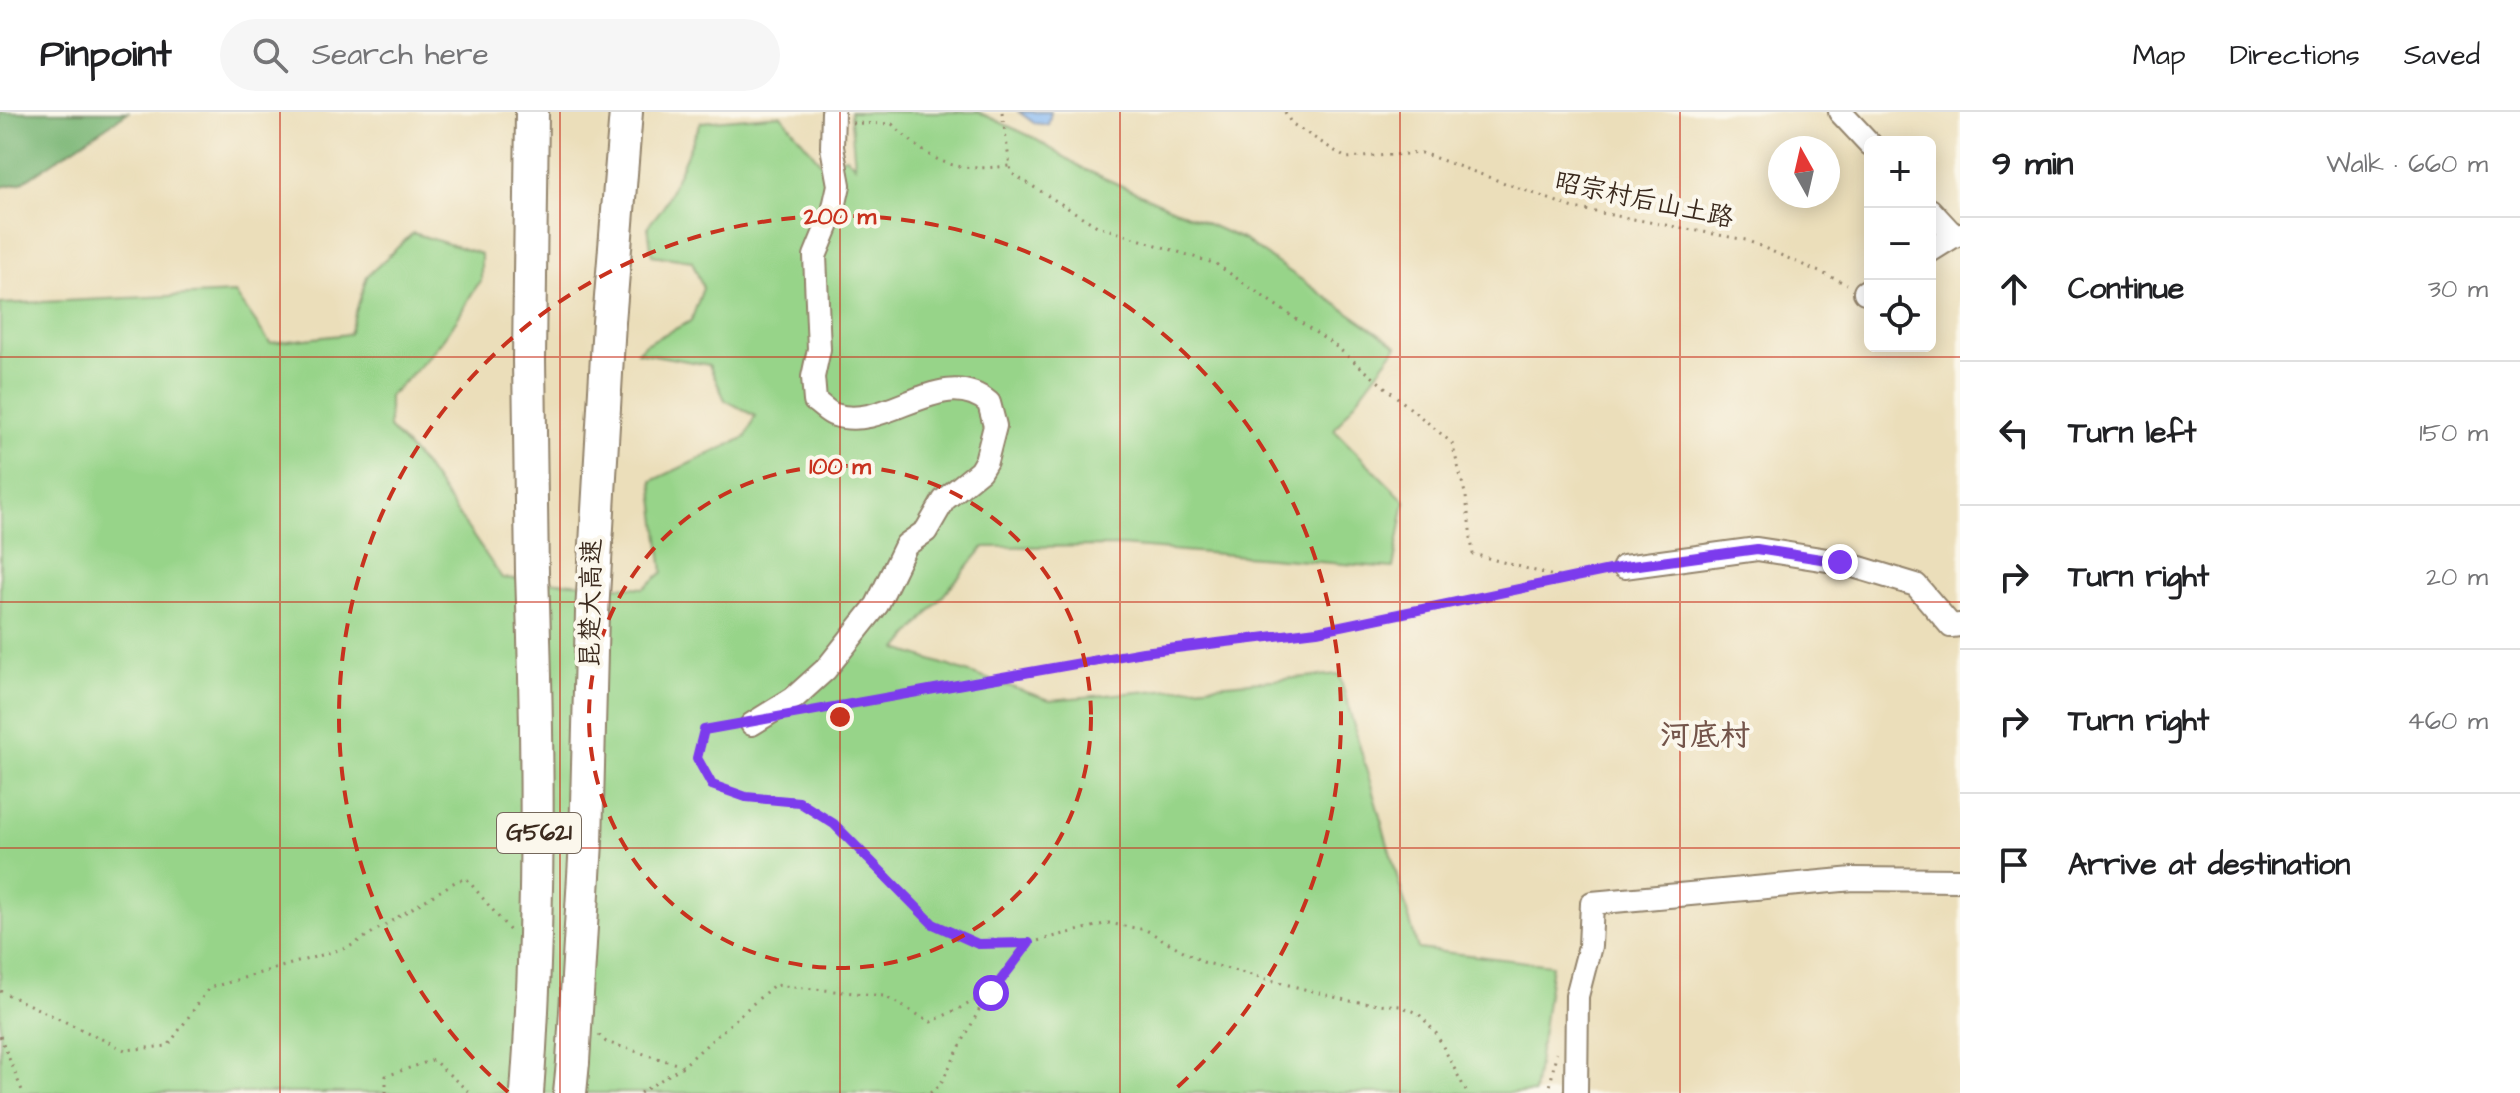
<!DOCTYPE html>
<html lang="en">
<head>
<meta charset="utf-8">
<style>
	body { margin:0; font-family:"Architects Daughter","LXGW WenKai TC",sans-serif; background:#f6f6f6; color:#202124 }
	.controls { position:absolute; right:24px; top:24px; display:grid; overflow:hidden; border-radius:12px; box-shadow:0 4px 20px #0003 }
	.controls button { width:72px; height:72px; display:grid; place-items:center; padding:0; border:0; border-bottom:2px solid #e0e0e0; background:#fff; color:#202124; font:40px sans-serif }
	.compass { position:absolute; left:1768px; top:24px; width:72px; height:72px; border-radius:50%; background:#fff; box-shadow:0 4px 20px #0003; rotate:352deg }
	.stop { position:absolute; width:24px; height:24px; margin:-18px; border:6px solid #7c3aed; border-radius:50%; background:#fff }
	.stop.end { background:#7c3aed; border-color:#fff; box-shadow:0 2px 8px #0008 }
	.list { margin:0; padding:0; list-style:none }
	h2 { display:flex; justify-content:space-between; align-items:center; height:104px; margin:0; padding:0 32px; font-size:34px }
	h2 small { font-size:26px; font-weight:400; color:#757577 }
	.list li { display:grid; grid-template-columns:52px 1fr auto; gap:24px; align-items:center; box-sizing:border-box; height:144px; padding:0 32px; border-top:2px solid #e0e0e0 }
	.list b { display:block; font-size:30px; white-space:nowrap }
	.list em { font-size:26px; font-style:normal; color:#757577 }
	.icon { flex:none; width:44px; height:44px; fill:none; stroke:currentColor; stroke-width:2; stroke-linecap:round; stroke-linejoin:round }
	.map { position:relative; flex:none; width:1960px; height:981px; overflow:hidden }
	header { display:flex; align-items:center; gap:48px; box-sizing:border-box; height:112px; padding:0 40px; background:#fff; border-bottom:2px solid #e0e0e0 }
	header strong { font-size:38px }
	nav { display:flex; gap:44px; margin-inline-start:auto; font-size:28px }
	.search { width:560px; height:72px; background:#f6f6f6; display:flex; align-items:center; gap:20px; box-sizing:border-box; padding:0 28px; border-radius:44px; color:#757577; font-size:30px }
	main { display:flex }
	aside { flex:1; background:#fff }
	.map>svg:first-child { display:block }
	.green { fill:#97d489; stroke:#697f54; stroke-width:2 }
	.forest { fill:#79b675; stroke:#5a704a; stroke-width:2 }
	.water { fill:#85b8f2; stroke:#607188; stroke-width:2 }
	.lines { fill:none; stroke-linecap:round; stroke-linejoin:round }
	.minor-casing { stroke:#93846c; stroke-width:26 }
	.highway-casing { stroke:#93846c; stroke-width:36 }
	.path { stroke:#93846c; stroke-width:3; stroke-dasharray:2 6; stroke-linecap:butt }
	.minor { stroke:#fff; stroke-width:22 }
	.highway { stroke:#fff; stroke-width:32 }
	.highway-bridge-casing { stroke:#93846c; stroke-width:36; stroke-linecap:butt }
	.highway-bridge { stroke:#fff; stroke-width:32 }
	.route { stroke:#7c3aed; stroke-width:10 }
	.grid { fill:none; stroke:#c8321e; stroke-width:2; stroke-opacity:0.55 }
	.ring { fill:none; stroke:#c8321e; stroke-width:4; stroke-dasharray:14 10 }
	.labels { text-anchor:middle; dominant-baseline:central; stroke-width:8; stroke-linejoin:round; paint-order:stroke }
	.shield { fill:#fbf7ec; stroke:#75685c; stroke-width:2 }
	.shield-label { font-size:24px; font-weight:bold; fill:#3b2a1e }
	.street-label { font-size:26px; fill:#3b2a1e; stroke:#fbf7ec }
	.quarter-label { font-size:30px; font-weight:bold; fill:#74554b; stroke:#fbf7ec }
	.centre { fill:#c8321e; stroke:#fbf7ec; stroke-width:4 }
	.ring-label { font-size:24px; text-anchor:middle; font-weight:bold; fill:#c8321e; stroke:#fbf7ec; stroke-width:8; stroke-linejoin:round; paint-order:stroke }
</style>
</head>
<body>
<header>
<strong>Pinpoint</strong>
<div class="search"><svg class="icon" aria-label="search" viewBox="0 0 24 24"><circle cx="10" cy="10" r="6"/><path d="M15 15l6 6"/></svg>Search here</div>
<nav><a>Map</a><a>Directions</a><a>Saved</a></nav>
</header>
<main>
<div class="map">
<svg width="1960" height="981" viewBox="0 0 1960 981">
	<rect width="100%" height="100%" fill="#fbf7ec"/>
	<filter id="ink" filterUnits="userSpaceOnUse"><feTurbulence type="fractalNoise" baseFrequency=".0125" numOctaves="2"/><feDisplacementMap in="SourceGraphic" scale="16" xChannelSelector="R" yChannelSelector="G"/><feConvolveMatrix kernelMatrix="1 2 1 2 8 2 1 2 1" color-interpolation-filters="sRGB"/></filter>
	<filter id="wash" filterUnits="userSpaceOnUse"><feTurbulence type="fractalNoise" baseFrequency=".006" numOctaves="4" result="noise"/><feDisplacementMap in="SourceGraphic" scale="32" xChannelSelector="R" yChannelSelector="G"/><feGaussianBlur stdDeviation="1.8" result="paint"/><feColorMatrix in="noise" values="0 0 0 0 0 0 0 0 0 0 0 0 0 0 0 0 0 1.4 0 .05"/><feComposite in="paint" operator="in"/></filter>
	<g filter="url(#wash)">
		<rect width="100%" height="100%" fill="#ebdeba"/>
		<path class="green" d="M850,0h128l52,24 56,34 158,70 153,106 -63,84 71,71 -12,67 -272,-22 -137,1 -86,102 152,51 289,-26 79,275 134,16 -18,128h-1534v-789l235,-11 35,50 79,-9 18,-58 46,-43 68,21v27c-11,12 -15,25 -24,38 -19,30 -42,53 -68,77v32l35,37 78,113 142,10 19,-16 -11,-91 94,-44 9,-21 -30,-16 -16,-35 -72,-13 8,-8 46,-23 12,-33 -11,-27 -40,-6 -4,-29 16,-20 37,-84 80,-7 40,48 25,-6 9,8z"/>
		<path class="forest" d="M0,0h128l-107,71 -21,4z"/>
		<path class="water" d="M1019,0h32l-3,13 -14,-2z"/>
	</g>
	<g filter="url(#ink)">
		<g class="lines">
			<defs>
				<path id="minor" d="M1840,0l30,32
					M1930,98l24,26 6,-2
					M1930,139l24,-15
					M1865,180l5,-3
					M1624,455l133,-18 83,13 76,23 35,41 9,-1
					M752,612l42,-26 32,-29 51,-64 29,-60 20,-14 18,-31 36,-29 6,-10 9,-35 -6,-23c-47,-40 -102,29 -154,12 -7,-2 -14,-10 -20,-14l-2,-24 6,-28 -4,-93 18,-44 6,-27 -7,-38 1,-35
					M1576,981l1,-97 13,-50 2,-43 261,-24 107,1"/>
				<path id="highway" d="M532,461l-3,-213 3,-248
					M592,501l17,-291 17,-210
					M570,981l3,-31"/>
			</defs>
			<use href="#minor" class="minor-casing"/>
			<use href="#highway" class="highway-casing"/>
			<path class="path" d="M1002,0l9,61 86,53 119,38 122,84 114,95 14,54 7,57 92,25
				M1285,0l6,11 55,35 76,-5 152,55 172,32 101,44
				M852,11l40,1c43,40 57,48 117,42
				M806,602l337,-62 174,-21 288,-60
				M735,614l-31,4 -7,28 15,27 34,12 53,5 35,22 99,100 45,20 51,-1 79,-20 38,7 57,32 146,39 51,5 18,7 18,20 31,60
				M0,879l125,59 43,-4 41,-58 140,-41 106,-65 11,-4 45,54
				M599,923l7,7 77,24 91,-81 110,11 47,26 60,-29
				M0,924l23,57
				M386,981v-17l47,-16 37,33
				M640,981l43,-27
				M930,981l10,-8 40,-77 49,-65
				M1549,981l7,-40"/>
			<use href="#minor" class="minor"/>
			<use href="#highway" class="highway"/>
			<defs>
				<path id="highway-bridge" d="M573,950l13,-220 6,-229
					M527,981c13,-174 11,-346 5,-520"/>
			</defs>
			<use href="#highway-bridge" class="highway-bridge-casing"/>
			<use href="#highway-bridge" class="highway-bridge"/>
		</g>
	</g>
	<g class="lines" filter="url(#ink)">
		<path class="route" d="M991,881l38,-50 -51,1 -45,-20 -99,-100 -35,-22 -53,-5 -34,-12 -15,-27 7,-28 439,-78 174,-21 307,-64 133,-18 83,13"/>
	</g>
	<path class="grid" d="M280,0v981M560,0v981M840,0v981M1120,0v981M1400,0v981M1680,0v981M0,245h1960M0,490h1960M0,736h1960"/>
	<g class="ring">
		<circle cx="840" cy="605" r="251"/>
		<path d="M508 980A501 501 0 1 1 1172 980"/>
	</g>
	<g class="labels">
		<rect class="shield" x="497" y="701" width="84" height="40" rx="6"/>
		<g class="shield-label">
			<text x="539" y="721">G5621</text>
		</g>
		<g class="street-label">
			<text transform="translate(1644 88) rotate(12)">昭宗村后山土路</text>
			<text transform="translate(591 491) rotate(-89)">昆楚大高速</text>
		</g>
		<g class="quarter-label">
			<text x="1705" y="624">河底村</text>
		</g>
	</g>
	<circle cx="840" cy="605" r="12" class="centre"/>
	<g class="ring-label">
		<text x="840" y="112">200 m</text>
		<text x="840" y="362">100 m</text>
	</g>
</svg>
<div class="controls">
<button>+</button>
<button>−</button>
<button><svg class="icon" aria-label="locate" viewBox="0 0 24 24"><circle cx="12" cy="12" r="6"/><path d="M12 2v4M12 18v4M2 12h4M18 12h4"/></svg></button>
</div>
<svg class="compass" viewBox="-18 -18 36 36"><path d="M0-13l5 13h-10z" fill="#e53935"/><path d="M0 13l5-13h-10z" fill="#757577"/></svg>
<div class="stop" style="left:991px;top:881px"></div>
<div class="stop end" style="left:1840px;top:450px"></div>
</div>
<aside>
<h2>9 min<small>Walk · 660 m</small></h2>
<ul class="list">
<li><svg class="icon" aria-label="ahead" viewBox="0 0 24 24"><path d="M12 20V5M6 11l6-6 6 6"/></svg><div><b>Continue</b></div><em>30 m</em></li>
<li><svg class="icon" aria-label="left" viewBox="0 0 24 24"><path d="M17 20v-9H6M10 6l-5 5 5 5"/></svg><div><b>Turn left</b></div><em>150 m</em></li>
<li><svg class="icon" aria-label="right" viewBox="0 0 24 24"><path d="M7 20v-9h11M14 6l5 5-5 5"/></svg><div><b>Turn right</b></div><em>20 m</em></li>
<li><svg class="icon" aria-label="right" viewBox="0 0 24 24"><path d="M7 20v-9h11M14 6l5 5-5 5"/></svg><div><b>Turn right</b></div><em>460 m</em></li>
<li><svg class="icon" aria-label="arrive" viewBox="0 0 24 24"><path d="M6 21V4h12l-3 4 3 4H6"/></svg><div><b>Arrive at destination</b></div></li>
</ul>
</aside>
</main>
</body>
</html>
